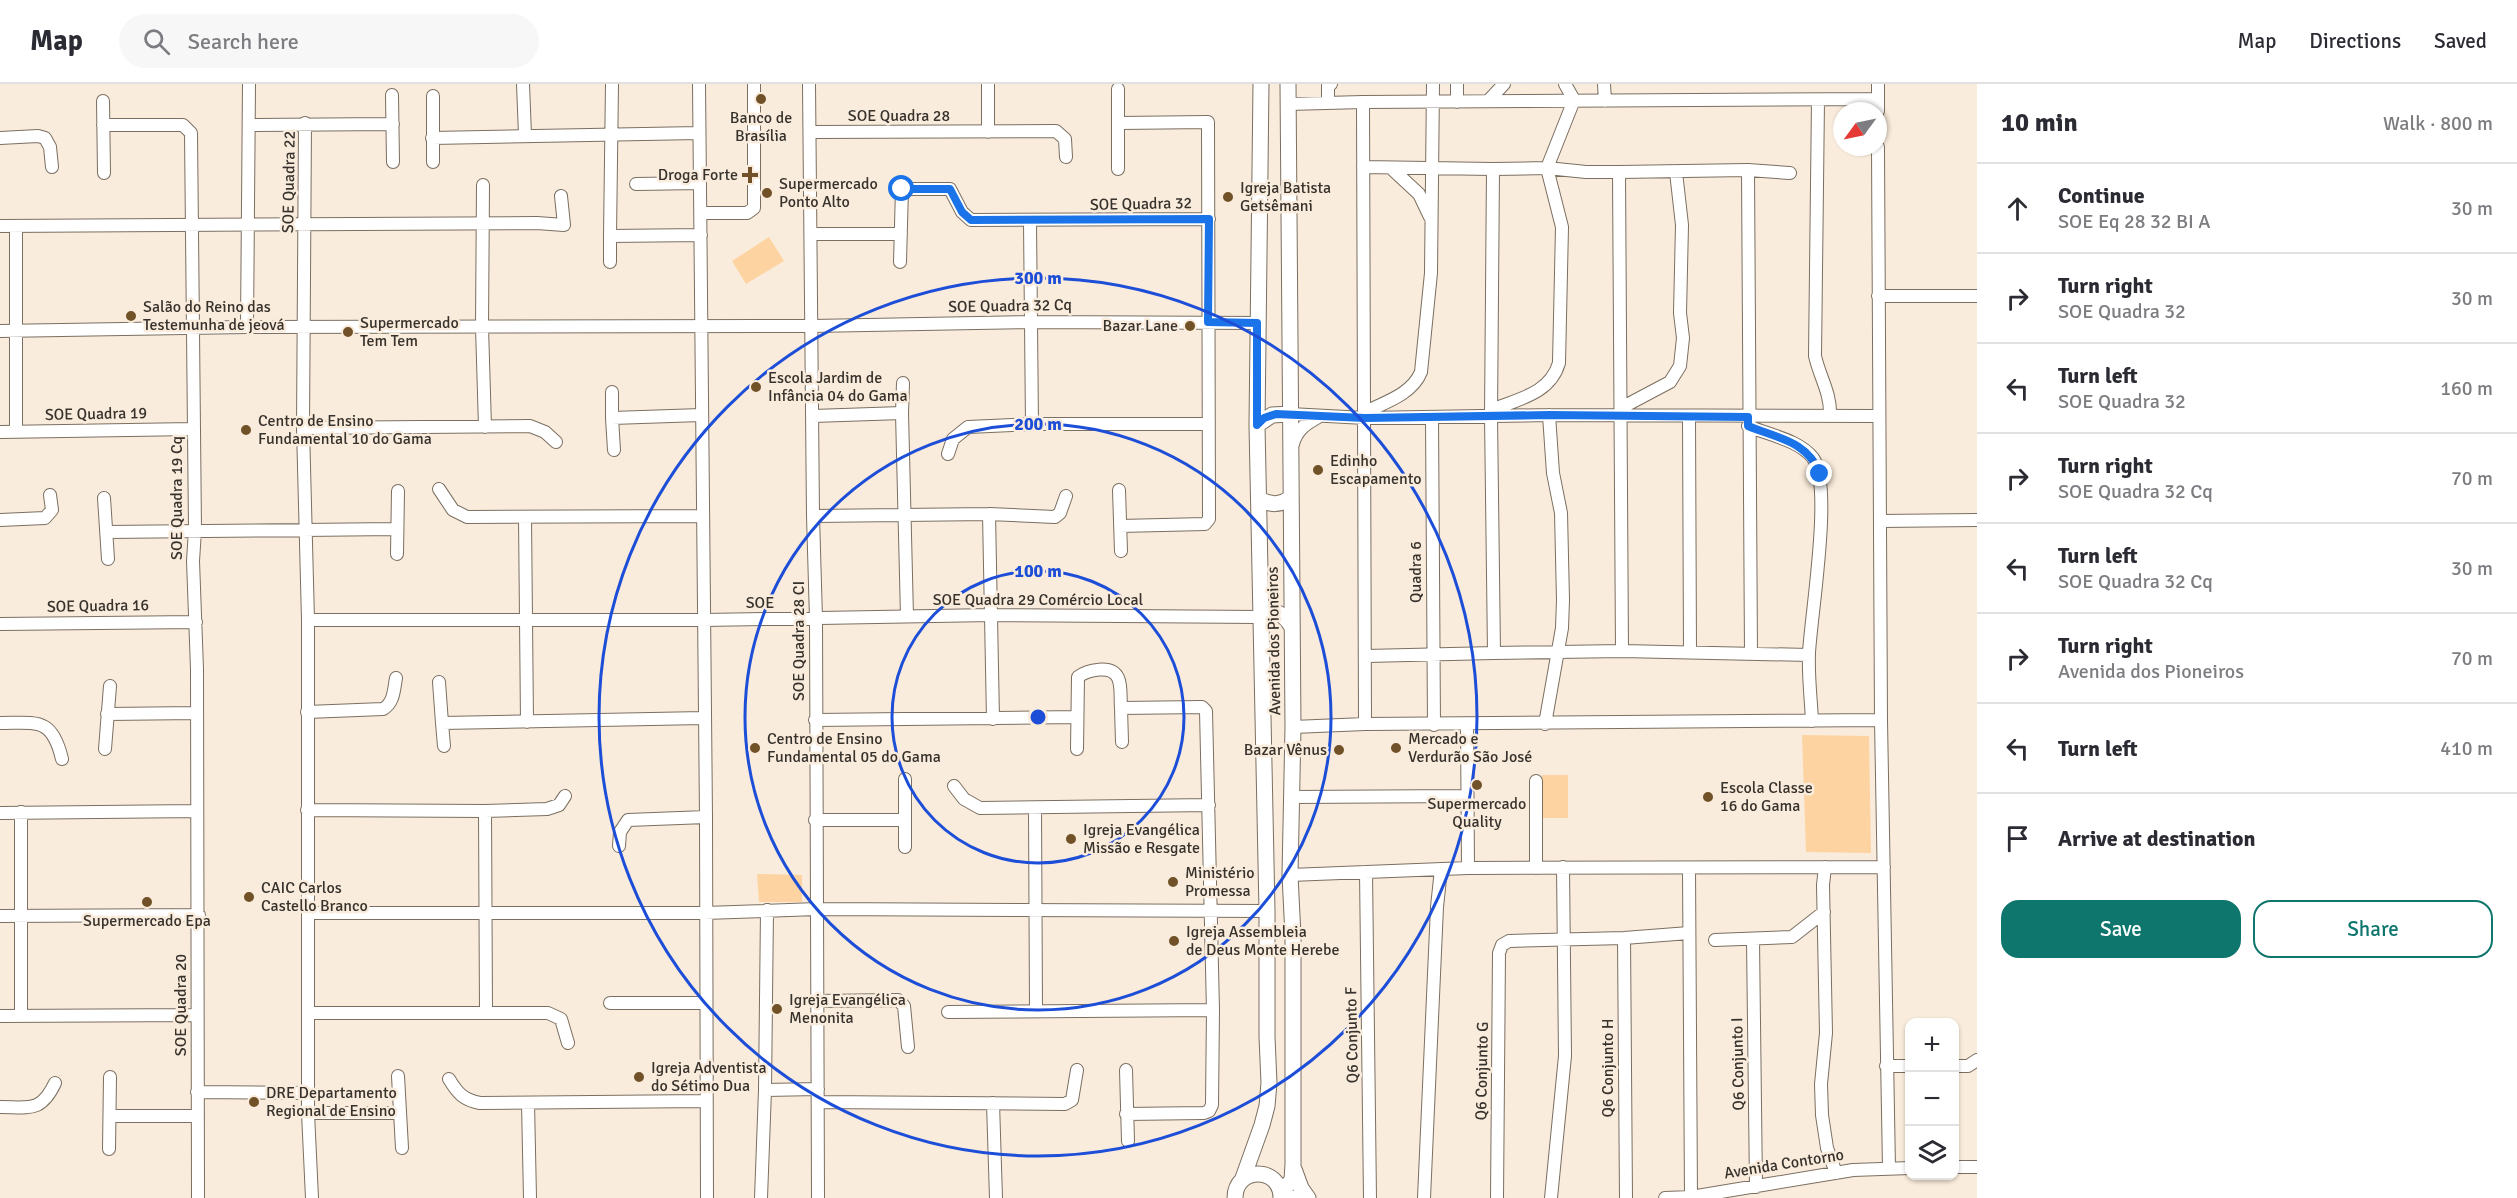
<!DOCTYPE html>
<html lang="en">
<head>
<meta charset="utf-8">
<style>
	body { margin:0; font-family:Signika,sans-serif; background:#f7f7f7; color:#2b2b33 }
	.controls { position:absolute; right:18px; bottom:18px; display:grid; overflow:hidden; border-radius:12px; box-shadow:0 2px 4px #0004 }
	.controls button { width:54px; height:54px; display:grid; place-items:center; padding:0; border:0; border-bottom:2px solid #e1e1e2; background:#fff; color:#2b2b33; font:30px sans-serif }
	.compass { position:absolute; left:1833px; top:18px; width:54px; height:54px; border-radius:50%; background:#fff; box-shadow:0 2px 4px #0004; rotate:237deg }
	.stop { position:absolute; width:18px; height:18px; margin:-14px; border:4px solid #1a73e8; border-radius:50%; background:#fff }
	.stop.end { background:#1a73e8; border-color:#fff; box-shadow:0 2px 6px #0008 }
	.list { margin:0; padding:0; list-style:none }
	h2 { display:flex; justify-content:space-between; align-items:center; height:78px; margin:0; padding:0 24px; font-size:26px }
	h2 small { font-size:20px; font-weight:400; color:#7c7c81 }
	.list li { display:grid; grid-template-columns:39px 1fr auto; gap:18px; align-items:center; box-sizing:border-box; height:90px; padding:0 24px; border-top:2px solid #e1e1e2 }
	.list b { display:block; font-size:22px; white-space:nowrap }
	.list p { margin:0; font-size:20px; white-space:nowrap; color:#7c7c81 }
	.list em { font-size:20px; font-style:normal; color:#7c7c81 }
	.actions { display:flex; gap:12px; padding:18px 24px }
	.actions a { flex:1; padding:14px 0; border:2px solid #0f766e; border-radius:18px; text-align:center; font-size:21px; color:#0f766e }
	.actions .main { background:#0f766e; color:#fff }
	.icon { flex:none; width:33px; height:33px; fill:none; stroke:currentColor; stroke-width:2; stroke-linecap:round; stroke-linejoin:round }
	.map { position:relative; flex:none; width:1977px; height:1114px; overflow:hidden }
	header { display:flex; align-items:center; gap:36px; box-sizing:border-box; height:84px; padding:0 30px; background:#fff; border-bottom:2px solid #e1e1e2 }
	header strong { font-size:28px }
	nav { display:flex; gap:33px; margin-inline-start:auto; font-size:21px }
	.search { width:420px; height:54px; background:#f7f7f7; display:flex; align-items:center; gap:15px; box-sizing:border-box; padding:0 21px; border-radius:33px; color:#7c7c81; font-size:22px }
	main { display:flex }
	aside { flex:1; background:#fff }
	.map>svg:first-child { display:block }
	.green { fill:#fdd4a1 }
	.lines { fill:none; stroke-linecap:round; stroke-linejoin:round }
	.minor-casing { stroke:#7b6f61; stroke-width:14 }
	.major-casing { stroke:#7b6f61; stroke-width:17 }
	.minor { stroke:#fff; stroke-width:12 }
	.major { stroke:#fff; stroke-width:15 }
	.route { stroke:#1a73e8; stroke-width:8 }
	.ring { fill:none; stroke:#1d4ed8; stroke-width:3 }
	.poi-dot { fill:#715127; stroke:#faecdc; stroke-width:2 }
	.labels { text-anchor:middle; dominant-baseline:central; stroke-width:5; stroke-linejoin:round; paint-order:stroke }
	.street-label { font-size:16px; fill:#37322c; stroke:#faecdc }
	.poi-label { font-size:16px; fill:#37322c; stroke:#faecdc; text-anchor:start }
	.centre { fill:#1d4ed8; stroke:#faecdc; stroke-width:3 }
	.ring-label { font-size:18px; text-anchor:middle; font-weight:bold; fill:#1d4ed8; stroke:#faecdc; stroke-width:5; stroke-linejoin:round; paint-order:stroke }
</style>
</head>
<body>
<header>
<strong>Map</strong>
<div class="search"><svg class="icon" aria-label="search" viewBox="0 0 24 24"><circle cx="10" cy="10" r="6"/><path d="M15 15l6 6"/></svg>Search here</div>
<nav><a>Map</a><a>Directions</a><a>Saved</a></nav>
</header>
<main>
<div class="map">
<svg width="1977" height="1114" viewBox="0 0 1977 1114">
	<rect width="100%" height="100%" fill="#faecdc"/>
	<path class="green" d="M769,153l15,24 -38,23 -14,-23z
		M1802,651l67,1 2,117 -65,-1z
		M1542,691h26v43h-25z
		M757,790l45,1v27h-43z"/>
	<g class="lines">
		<defs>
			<path id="minor" d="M523,0l2,51
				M699,0l7,733 1,381
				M809,0l4,432 3,103 2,579
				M988,0v48
				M1457,0v18
				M1604,0l1,17
				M392,11l1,67
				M1489,16l15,-16
				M1818,16l-3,256c5,22 16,37 15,60
				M103,17l1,72
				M1328,18v-16l3,-2
				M1363,18l515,-3
				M1288,20l75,-2 2,622
				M1878,27v-27
				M305,39l-2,305 5,192v493l4,85
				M1119,39l89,-1 1,397 -4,5 -85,2
				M103,41h80l8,8 4,397 -2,31 4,108 1,529
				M250,41l143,-1
				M810,48l246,-1 9,8 1,18
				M0,54l38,-2 7,2 5,9 2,20
				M432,54l266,-5
				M1878,63l3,573 8,448
				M433,78v-66
				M1363,83l130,2 -2,247 3,237 -128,3
				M1391,84l28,26 11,23
				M1118,85v-80
				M1493,85l54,-1 39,4h33l3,479 -128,2
				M1748,86l3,484
				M1619,88l129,-2 42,3
				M636,100l64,-1
				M483,101l-1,142 3,100
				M701,129h46l7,-5v-124
				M1030,138l2,202
				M0,142l537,-3 27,2 -3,-29
				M16,142v206
				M811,150h90
				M610,152l2,-152
				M610,178v-26l91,-1
				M900,178l2,-73h48l12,23 9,8 238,-1
				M1878,212h99
				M247,243l2,-243
				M0,247l247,-4 565,-1 218,-4 227,1
				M612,308v26
				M1621,324l49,-26 10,-16 3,-28 -3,-25 2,-88 -6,-53
				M1491,326c27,-11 59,-16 68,-47l3,-136 -15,-59 27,-68 -9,-16
				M1365,328c21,-10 47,-18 56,-40l10,-99 2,-189
				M902,329l1,-30
				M1290,330l75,4 184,-3 329,1
				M813,332l89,-3 5,203
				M1689,333l1,235
				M1432,334l2,307
				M1748,342c21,9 51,14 65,32 20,27 -2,156 -4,195 -1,23 2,46 3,68
				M303,344l227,-2 15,6 11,10
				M0,348l193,-3
				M1293,360c4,-15 13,-20 27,-28
				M614,366l-2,-32 89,-3
				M948,370l5,-15 15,-12 64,-3h177
				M439,405l14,21 14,7 236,-1
				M1119,406l2,61
				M104,414l4,61
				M989,430l4,205
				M813,432l176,-2 66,3 5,-4 6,-17
				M525,433l2,205
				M0,436l45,-2 7,-8 -2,-15
				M1880,437l97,-1
				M106,448l290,-3
				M397,470l1,-63
				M308,536h395l288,-5 269,2
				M0,540l196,-2
				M1622,567l187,4
				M439,598l3,41
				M1121,624l1,34
				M307,628l76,-3c11,-6 11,-20 13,-31
				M107,630l90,-1
				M815,636l262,-3
				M0,639c37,0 52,-6 62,36
				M1545,640l17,-96 1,-28 -2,-87 -8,-40 -4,-58
				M1467,641l1,143
				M1293,643l72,-3 516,-4
				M444,662l-2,-23 261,-5
				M105,665l5,-63
				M1077,665l1,-72c9,-7 34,-13 40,1 4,8 2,21 3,30l81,-1 4,4 7,299 -1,95 -3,6 -5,2 -78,1
				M1536,697v87
				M954,702l10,13 16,9 229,-3
				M1292,713l175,-1
				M1035,724l1,202
				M307,726l178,1 1,201
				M485,727l62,-2 12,-4 6,-9
				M0,729l197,-2
				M815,736h90
				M619,762l1,-14 8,-12 78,-3
				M905,763v-68
				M1825,783l-2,18 3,148 -5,51 1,31 5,33 9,25
				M1689,785l2,328
				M1366,788l4,326
				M1290,791l178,-7 416,-1
				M309,829h396l112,-4 450,2
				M0,832l199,-1
				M1624,854l2,260
				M1715,856l77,-3 32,-25
				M1753,856l3,247
				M817,917l81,-1 6,6 4,41
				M610,919h96
				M948,928l265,-2
				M308,929h240l13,6 7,24
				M0,932l197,-1
				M21,932v-204
				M1886,982h24
				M1954,982h14l9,-6
				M1126,986l2,71
				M398,992l4,72
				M449,995c9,15 15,21 31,24l225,-2
				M765,1006l53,-1
				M197,1008l112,1
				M819,1018l246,2 7,-4 5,-30
				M528,1019l2,95
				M993,1019l3,95
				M0,1023c29,0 41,6 55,-24
				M308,1029h92
				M110,1032h87
				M109,1065l1,-72
				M1954,1083h23
				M1281,1110l19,4
				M761,1114l4,-108 2,-180
				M1424,1114l13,-291 4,-38
				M1497,1114l2,-245 3,-8 7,-4 115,-3 65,-5
				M1551,1114l14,-142 -2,-189
				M1665,1114l26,-1 162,-27 57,-2"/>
			<path id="major" d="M1257,341l15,-10 18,-1
				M1259,415c12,6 21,7 32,-2
				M1260,533c13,-11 24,-3 32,10
				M1294,1085l7,19 7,10
				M1243,1094l19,-53 5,-19 2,-23 -2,-46v-126l-10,-486 4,-341
				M1281,1108l11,-12 1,-16v-228l-3,-61 3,-148 -5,-643
				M1235,1114c0,-32 46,-32 46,0"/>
		</defs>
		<use href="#minor" class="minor-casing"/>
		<use href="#major" class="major-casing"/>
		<use href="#minor" class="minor"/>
		<use href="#major" class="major"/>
	</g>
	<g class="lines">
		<path class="route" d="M902,105h48l12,23 9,8 238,-1 -1,103 49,1v102l7,-7 12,-4 89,4 184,-3 199,2v9c29,12 60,15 72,48"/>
	</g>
	<g class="ring">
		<circle cx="1038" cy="633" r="146"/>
		<circle cx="1038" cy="633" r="293"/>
		<circle cx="1038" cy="633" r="439"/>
	</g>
	<g class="poi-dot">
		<circle cx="761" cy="15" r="6"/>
		<path d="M747 82h6v6h6v6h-6v6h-6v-6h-6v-6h6z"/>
		<circle cx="767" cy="109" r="6"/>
		<circle cx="1228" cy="113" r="6"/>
		<circle cx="131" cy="232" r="6"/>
		<circle cx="1190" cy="242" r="6"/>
		<circle cx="348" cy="248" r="6"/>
		<circle cx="756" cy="303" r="6"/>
		<circle cx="246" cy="346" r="6"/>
		<circle cx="1318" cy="386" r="6"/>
		<circle cx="755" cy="664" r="6"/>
		<circle cx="1396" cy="664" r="6"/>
		<circle cx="1339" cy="666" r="6"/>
		<circle cx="1477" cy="701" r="6"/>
		<circle cx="1708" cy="713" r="6"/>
		<circle cx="1071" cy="755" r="6"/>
		<circle cx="1173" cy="798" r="6"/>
		<circle cx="249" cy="813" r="6"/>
		<circle cx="147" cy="818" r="6"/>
		<circle cx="1174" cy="857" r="6"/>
		<circle cx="777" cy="925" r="6"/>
		<circle cx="639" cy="993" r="6"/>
		<circle cx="254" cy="1018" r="6"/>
	</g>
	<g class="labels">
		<g class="street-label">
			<text x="899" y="32">SOE Quadra 28</text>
			<text transform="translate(289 98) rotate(-89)">SOE Quadra 22</text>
			<text transform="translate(1141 120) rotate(-1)">SOE Quadra 32</text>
			<text transform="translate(1010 222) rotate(-1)">SOE Quadra 32 Cq</text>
			<text transform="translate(96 330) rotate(-1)">SOE Quadra 19</text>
			<text transform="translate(177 414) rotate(-90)">SOE Quadra 19 Cq</text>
			<text transform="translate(1416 488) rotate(-90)">Quadra 6</text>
			<text x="1038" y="516">SOE Quadra 29 Comércio Local</text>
			<text x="760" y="519">SOE</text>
			<text transform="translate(98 522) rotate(-1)">SOE Quadra 16</text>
			<text transform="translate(799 557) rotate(-90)">SOE Quadra 28 CI</text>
			<text transform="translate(1274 557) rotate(-91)">Avenida dos Pioneiros</text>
			<text transform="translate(181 921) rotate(-90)">SOE Quadra 20</text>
			<text transform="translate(1352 951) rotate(-91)">Q6 Conjunto F</text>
			<text transform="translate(1738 980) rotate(-91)">Q6 Conjunto I</text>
			<text transform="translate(1608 984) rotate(-90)">Q6 Conjunto H</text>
			<text transform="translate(1482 987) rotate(-89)">Q6 Conjunto G</text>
			<text transform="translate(1784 1080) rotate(-9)">Avenida Contorno</text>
		</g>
		<g class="poi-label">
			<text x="761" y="34" text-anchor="middle">Banco de<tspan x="761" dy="18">Brasília</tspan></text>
			<text x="738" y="91" text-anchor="end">Droga Forte</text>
			<text x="779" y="100">Supermercado<tspan x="779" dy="18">Ponto Alto</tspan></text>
			<text x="1240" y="104">Igreja Batista<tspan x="1240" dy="18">Getsêmani</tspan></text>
			<text x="143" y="223">Salão do Reino das<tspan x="143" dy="18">Testemunha de jeová</tspan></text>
			<text x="360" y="239">Supermercado<tspan x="360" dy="18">Tem Tem</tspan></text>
			<text x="1178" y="242" text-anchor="end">Bazar Lane</text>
			<text x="768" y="294">Escola Jardim de<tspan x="768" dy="18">Infância 04 do Gama</tspan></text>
			<text x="258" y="337">Centro de Ensino<tspan x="258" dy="18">Fundamental 10 do Gama</tspan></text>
			<text x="1330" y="377">Edinho<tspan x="1330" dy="18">Escapamento</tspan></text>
			<text x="767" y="655">Centro de Ensino<tspan x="767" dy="18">Fundamental 05 do Gama</tspan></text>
			<text x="1408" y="655">Mercado e<tspan x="1408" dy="18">Verdurão São José</tspan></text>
			<text x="1327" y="666" text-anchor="end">Bazar Vênus</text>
			<text x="1720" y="704">Escola Classe<tspan x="1720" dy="18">16 do Gama</tspan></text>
			<text x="1477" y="720" text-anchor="middle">Supermercado<tspan x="1477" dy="18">Quality</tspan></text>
			<text x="1083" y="746">Igreja Evangélica<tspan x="1083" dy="18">Missão e Resgate</tspan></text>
			<text x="1185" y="789">Ministério<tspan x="1185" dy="18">Promessa</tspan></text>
			<text x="261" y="804">CAIC Carlos<tspan x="261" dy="18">Castello Branco</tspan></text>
			<text x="147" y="837" text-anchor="middle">Supermercado Epa</text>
			<text x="1186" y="848">Igreja Assembleia<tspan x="1186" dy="18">de Deus Monte Herebe</tspan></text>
			<text x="789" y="916">Igreja Evangélica<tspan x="789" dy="18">Menonita</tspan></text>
			<text x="651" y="984">Igreja Adventista<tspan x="651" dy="18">do Sétimo Dua</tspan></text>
			<text x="266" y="1009">DRE Departamento<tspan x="266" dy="18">Regional de Ensino</tspan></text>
		</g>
	</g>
	<circle cx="1038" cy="633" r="9" class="centre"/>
	<g class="ring-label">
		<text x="1038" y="200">300 m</text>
		<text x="1038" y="346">200 m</text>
		<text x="1038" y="493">100 m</text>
	</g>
</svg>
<div class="controls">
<button>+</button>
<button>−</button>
<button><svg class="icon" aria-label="layers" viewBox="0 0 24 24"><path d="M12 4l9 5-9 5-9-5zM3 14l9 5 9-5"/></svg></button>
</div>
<svg class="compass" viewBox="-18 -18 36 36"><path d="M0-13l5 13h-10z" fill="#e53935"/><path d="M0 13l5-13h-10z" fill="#7c7c81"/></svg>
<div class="stop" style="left:902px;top:105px"></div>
<div class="stop end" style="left:1820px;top:390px"></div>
</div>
<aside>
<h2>10 min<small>Walk · 800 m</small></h2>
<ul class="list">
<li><svg class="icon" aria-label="ahead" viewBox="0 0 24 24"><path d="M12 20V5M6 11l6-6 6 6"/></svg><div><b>Continue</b><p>SOE Eq 28 32 BI A</p></div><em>30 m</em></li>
<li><svg class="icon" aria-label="right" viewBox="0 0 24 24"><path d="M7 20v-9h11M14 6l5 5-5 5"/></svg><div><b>Turn right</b><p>SOE Quadra 32</p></div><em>30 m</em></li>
<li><svg class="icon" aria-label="left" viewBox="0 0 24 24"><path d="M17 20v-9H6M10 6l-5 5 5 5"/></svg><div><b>Turn left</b><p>SOE Quadra 32</p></div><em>160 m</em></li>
<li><svg class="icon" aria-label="right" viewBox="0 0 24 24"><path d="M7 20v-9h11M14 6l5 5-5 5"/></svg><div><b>Turn right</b><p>SOE Quadra 32 Cq</p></div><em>70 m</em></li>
<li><svg class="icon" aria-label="left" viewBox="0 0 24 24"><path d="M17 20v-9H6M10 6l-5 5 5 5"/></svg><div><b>Turn left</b><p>SOE Quadra 32 Cq</p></div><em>30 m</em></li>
<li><svg class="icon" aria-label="right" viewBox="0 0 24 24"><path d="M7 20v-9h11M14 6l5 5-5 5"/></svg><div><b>Turn right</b><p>Avenida dos Pioneiros</p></div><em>70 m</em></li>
<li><svg class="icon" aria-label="left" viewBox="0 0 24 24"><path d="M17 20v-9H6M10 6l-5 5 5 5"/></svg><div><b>Turn left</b></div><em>410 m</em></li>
<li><svg class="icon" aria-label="arrive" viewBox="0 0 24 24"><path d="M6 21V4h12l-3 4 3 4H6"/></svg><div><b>Arrive at destination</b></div></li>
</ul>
<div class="actions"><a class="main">Save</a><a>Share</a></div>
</aside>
</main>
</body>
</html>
